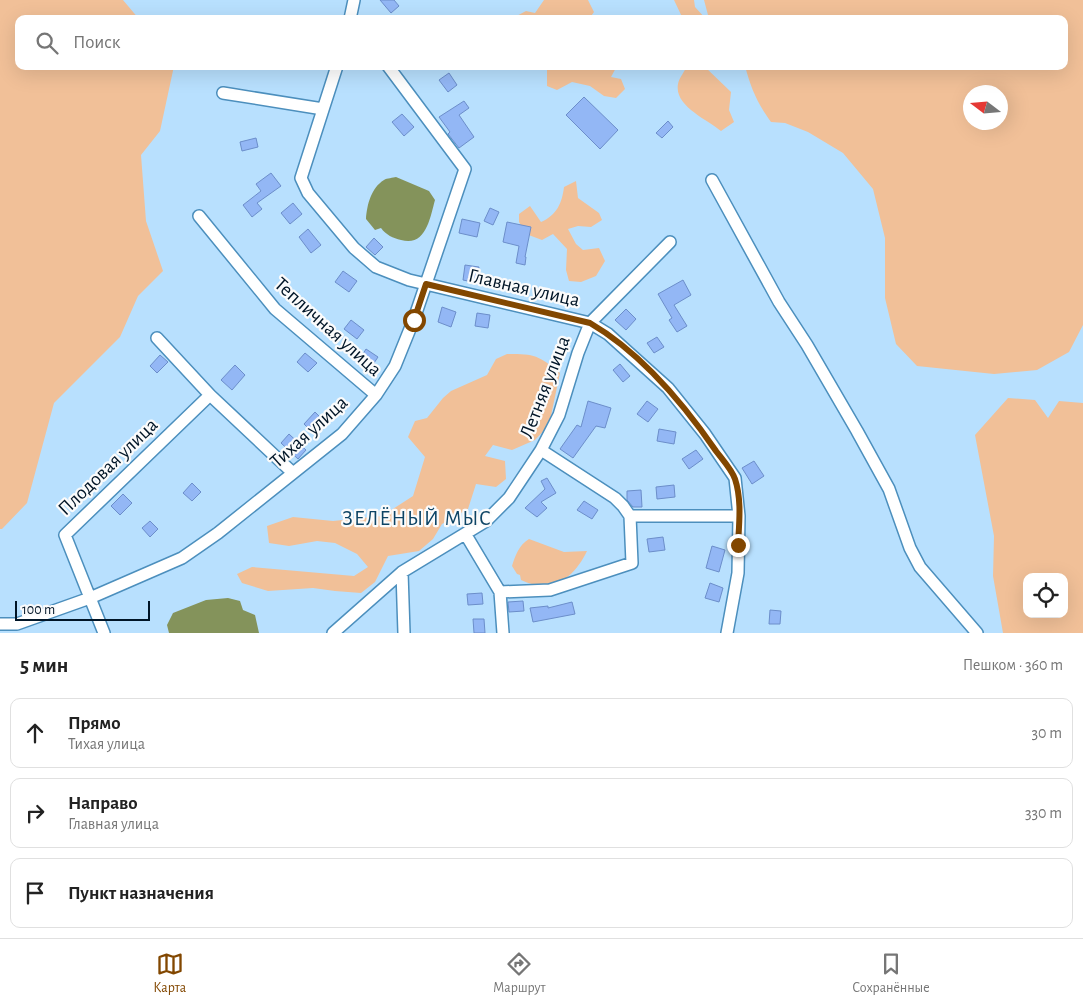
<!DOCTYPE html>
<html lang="ru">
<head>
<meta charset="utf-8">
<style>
	body { margin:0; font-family:"Alegreya Sans",sans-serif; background:#f6f6f6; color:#222 }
	.controls { position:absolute; right:15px; bottom:15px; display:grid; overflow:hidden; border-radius:10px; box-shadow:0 5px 20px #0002 }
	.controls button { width:45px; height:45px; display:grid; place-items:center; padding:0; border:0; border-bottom:1px solid #e0e0e0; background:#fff; color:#222; font:25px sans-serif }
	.compass { position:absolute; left:963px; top:85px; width:45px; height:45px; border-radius:50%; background:#fff; box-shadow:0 5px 20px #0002; rotate:286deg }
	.scale { position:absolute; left:15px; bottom:12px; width:135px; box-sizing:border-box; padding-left:5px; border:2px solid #001527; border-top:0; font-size:14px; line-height:18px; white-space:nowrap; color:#001527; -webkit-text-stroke:4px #fbfbfb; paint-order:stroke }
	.stop { position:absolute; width:15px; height:15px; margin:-11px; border:4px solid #824700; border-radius:50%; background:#fff }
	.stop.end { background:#824700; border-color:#fff; box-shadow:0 1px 5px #0008 }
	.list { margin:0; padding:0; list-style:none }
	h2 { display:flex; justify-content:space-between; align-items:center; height:65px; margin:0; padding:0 20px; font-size:21px }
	h2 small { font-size:16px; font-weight:400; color:#767676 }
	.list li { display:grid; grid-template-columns:32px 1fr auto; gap:15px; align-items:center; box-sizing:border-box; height:70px; margin:0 10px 10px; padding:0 10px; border:1px solid #e0e0e0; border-radius:10px }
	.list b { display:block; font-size:19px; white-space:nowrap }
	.list p { margin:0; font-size:16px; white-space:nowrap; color:#767676 }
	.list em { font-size:16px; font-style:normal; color:#767676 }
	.icon { flex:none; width:28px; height:28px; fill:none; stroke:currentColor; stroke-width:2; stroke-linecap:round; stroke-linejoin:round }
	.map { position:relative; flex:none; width:1083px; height:633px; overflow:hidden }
	.search { position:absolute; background:#fff; box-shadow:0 5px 20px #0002; left:15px; right:15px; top:15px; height:55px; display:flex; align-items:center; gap:12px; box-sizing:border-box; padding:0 18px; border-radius:10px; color:#767676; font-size:19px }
	.sheet { height:305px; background:#fff }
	nav { display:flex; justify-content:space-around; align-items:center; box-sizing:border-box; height:70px; border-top:1px solid #e0e0e0; background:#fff; font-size:14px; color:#767676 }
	nav a { display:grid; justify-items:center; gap:2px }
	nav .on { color:#824700 }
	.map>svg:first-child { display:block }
	.green { fill:#f1c098; fill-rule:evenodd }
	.water { fill:#84935b }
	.building { fill:#93b7f5; stroke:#6c8eca }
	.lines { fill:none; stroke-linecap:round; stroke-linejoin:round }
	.minor-casing { stroke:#4c8fbd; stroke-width:14 }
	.minor { stroke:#fff; stroke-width:11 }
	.route { stroke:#824700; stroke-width:6 }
	.labels { text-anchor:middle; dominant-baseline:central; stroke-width:4.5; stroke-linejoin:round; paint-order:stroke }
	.street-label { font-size:20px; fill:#001527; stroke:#fbfbfb }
	.neighbourhood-label { font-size:21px; letter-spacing:1px; fill:#0d4465; stroke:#fbfbfb }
</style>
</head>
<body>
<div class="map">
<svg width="1083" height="633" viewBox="0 0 1083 633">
	<rect width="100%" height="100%" fill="#b8e0fe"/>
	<path class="green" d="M0,0h123l16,19h-120v47h155l-14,65 -19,24 5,66 17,50 -25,25 -18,41 -66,66 -27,100 -25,26h-2z
		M544,0h44l6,12 -5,7h-78l15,-8 9,2z
		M674,0h20l1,7 11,12h-23z
		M704,0h379v325l-14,27 -32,18 -43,4 -77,-8 -21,-22 -11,-46v-60l-12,-49 -30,-36 -35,-21 -23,-9 -14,-1c-14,-19 -20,-34 -26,-56h319v-47h-350l-6,-4zM970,92h30v30h-30z
		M536,66h81l-6,11 10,2 4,10 -9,9 -12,-2 -14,-10 -18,-4 -15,8 -10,-4v-16l-10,-2z
		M687,66h17l27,26 -2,18 5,12 -13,9c-14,-12 -47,-25 -43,-47 1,-6 7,-13 9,-18z
		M576,181l2,17 21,15 3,7 -11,7 -13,-1 -10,3 8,15 7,6 16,-2 6,13 -9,15 -15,6 -12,-1 -3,-11 1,-21 -14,-15 -11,6 -16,-6 -7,-12v-8l11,-8 11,16c16,-7 21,-19 23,-35z
		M507,354c28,0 31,1 53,19l-11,52 -14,15 -23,10 -19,-5 -8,11 20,5 1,18 -10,8 -20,-3 -8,25 -26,15 -9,15 -14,12 -31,5 -13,26 -14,11 -26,-2 -22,-3 -45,3 -26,-8 -5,-9 15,-7 102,9 14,-9 -11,-13 -22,-11 -18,-2 -28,5 -20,-3 -2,-17 26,-9 40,4 49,-5 31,-20 12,-39 -17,-20 7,-16 12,-3 16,-20 8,-7 36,-16 9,-16z
		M1008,398l27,2 13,18 11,-17 24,2v230h-80l-10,-57 1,-40 -19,-101zM1027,577h37v37h-37z
		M529,539l35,13 23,-1c-13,27 -35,44 -66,29l-1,-5 -3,-1 -5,-8c3,-10 7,-21 17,-27z"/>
	<path class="water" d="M396,177l33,14 6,9c-5,18 -9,47 -34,40 -8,-2 -15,-5 -20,-12l-6,2 -9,-11c1,-14 5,-31 18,-39 3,-2 9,-2 12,-3z
		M228,598l12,3 3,9 12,5 4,18h-90l-2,-8 6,-12 33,-13z"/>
	<path class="building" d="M380,0h14l5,6 -8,7z
		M449,73l8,12 -9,7 -9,-12z
		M584,97l34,33 -18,19 -34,-34z
		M464,101l5,7 -10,7 15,22 -15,11 -11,-14 2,-2 -11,-15z
		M402,114l12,13 -10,9 -12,-14z
		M668,121l5,6 -11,11 -6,-5z
		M256,138l2,9 -16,4 -2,-9z
		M271,173l10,13 -24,17 5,6 -10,8 -9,-12 18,-14 -5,-7z
		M293,203l9,11 -12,10 -9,-11z
		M490,208l9,4 -6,13 -9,-4z
		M462,219l18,4 -3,14 -18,-4z
		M507,222l24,5 -6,30h1l-1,8 -9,-2 3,-17 -16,-4z
		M308,229l13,16 -10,8 -12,-16z
		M374,238l9,9 -8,8 -9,-8z
		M465,265l14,2 -2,16 -14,-3z
		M343,271l14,10 -8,11 -14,-10z
		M683,280l8,15 -17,10 13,21 -10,6 -8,-12 3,-2 -14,-24z
		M442,307l14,5 -5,15 -13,-5z
		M626,309l10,10 -10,11 -11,-10z
		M477,313l13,2 -2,13 -13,-2z
		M351,320l13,10 -7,9 -13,-10z
		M657,337l7,10 -10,6 -7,-10z
		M366,349l12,8 -6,9 -12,-7z
		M305,353l12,10 -9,9 -11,-10z
		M160,355l8,7 -11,11 -7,-7z
		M620,364l10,12 -7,6 -10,-12z
		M235,365l10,10 -13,15 -11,-10z
		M588,401l23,7 -6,20 -9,-2 -23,32 -13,-9 17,-24 4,2z
		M647,401l11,8 -10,13 -11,-8z
		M315,412l10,10 -11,12 -10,-10z
		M659,429l17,3 -2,12 -17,-3z
		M289,434l17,16 -8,9 -17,-16z
		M696,450l7,9 -14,10 -7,-10z
		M754,461l10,15 -12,8 -10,-16z
		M547,478l9,15 -15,9 6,6 -10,9 -12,-9 20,-19 -4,-8z
		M192,483l9,9 -9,9 -9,-8z
		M674,485l1,12 -18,2 -1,-12z
		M641,490l1,17h-9l-6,-7v-9z
		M123,494l9,9 -12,12 -9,-9z
		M584,501l14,9 -6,9 -15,-9z
		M150,521l8,8 -8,8 -8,-9z
		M663,537l2,13 -16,2 -2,-13z
		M712,546l13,4 -6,22 -13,-4z
		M710,583l13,5 -4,14 -14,-4z
		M482,593l1,11 -15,1 -1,-11z
		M523,601l1,10 -15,1 -1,-10z
		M572,602l3,12 -42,8 -3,-14 18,-2v2z
		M770,610l11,1 -1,13h-11z
		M473,619h11l1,14h-11z"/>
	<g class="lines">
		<defs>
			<path id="minor" d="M350,19l4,-19
				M337,66l-36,112 7,15 46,55 22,19 33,13 181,43 18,11 60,54 37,46 30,44 4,38 -1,57 -11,60
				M223,93l100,16
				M712,180l67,122 28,43 50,86 32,58 21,59 10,19 57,66
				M199,216l76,93 101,86
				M157,338l53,57 83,78
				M630,516h109
				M466,535l34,57 3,41
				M402,572l2,61
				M500,592l50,-2 82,-27 -2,-47 -7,-10 -8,-8 -74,-48
				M0,624h17l73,-26 92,-40 36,-25 124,-99 34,-39 19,-29 19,-47 51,-150 -77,-103
				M104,633l-39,-98 145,-140
				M333,633l69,-61 84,-51 23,-23 32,-48 18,-35 19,-62 12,-30 80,-81"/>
		</defs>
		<use href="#minor" class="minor-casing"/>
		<use href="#minor" class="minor"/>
	</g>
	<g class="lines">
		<path class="route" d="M414,320l12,-36 164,39c50,29 93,80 126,128 6,8 16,19 19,28 7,21 4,45 3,66"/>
	</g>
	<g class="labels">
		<g class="street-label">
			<text transform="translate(524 288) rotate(13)">Главная улица</text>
			<text transform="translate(328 327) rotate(42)">Тепличная улица</text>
			<text transform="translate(545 387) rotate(-69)">Летняя улица</text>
			<text transform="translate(309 432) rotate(-42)">Тихая улица</text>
			<text transform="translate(108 467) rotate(-44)">Плодовая улица</text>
		</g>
		<g class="neighbourhood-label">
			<text x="417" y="518">ЗЕЛЁНЫЙ МЫС</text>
		</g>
	</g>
</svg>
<div class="controls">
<button><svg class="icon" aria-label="locate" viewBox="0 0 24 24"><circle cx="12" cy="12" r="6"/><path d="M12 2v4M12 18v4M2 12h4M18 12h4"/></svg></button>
</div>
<svg class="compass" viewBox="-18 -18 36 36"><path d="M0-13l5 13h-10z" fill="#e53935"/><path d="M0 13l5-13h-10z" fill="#767676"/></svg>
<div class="scale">100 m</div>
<div class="stop" style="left:414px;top:320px"></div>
<div class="stop end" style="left:738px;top:545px"></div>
<div class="search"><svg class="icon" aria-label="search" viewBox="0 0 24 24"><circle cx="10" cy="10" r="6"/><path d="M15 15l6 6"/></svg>Поиск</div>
</div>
<section class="sheet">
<h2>5 мин<small>Пешком · 360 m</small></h2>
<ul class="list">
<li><svg class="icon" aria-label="ahead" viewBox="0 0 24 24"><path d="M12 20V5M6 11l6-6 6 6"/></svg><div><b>Прямо</b><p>Тихая улица</p></div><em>30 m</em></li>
<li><svg class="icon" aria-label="right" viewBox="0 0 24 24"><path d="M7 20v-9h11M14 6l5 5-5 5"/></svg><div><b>Направо</b><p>Главная улица</p></div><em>330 m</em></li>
<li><svg class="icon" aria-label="arrive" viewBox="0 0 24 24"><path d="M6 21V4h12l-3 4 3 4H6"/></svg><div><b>Пункт назначения</b></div></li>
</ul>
</section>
<nav>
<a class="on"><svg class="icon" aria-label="map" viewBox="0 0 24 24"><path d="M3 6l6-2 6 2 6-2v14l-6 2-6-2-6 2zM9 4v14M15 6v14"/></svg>Карта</a>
<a><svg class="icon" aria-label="directions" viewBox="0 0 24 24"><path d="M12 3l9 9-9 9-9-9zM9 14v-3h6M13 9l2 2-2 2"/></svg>Маршрут</a>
<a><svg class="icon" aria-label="saved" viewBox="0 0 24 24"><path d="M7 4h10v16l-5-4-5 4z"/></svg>Сохранённые</a>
</nav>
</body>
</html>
